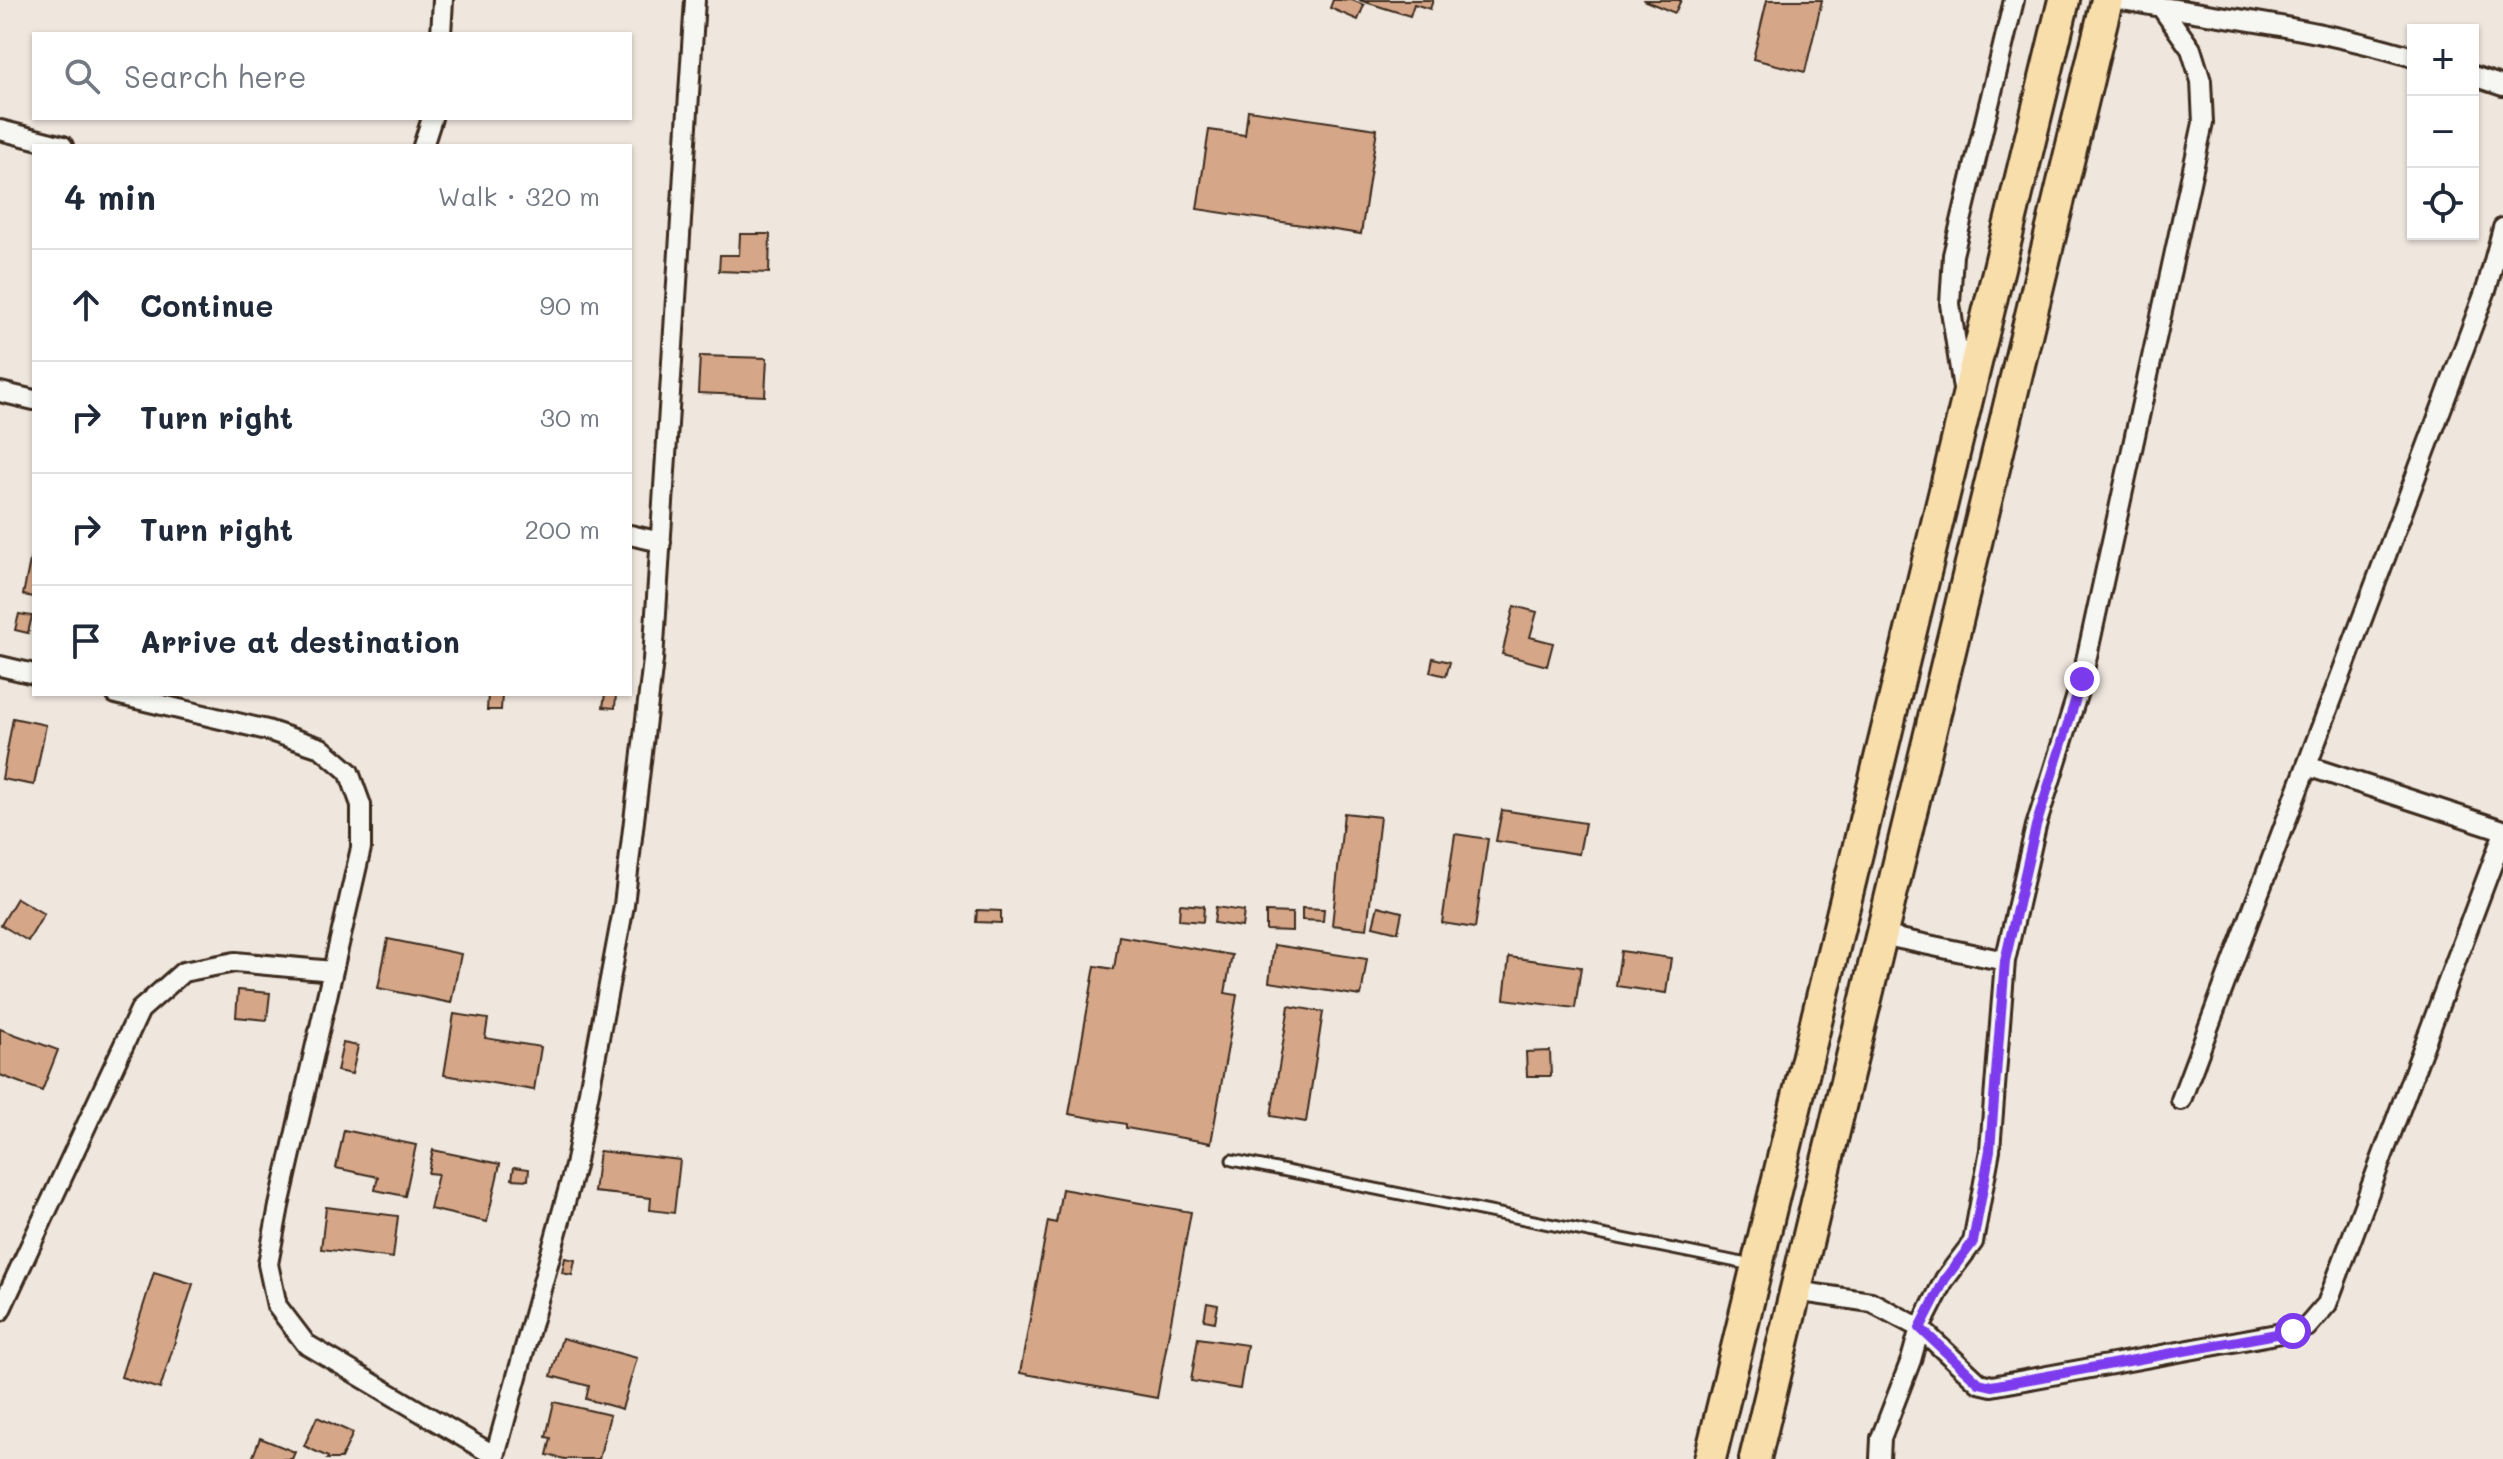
<!DOCTYPE html>
<html lang="en">
<head>
<meta charset="utf-8">
<style>
	body { margin:0; font-family:Mali,sans-serif; background:#f6f6f7; color:#1f2937 }
	.controls { position:absolute; right:24px; top:24px; display:grid; overflow:hidden; border-radius:0px; box-shadow:0 2px 6px #0004 }
	.controls button { width:72px; height:72px; display:grid; place-items:center; padding:0; border:0; border-bottom:2px solid #e0e1e3; background:#fff; color:#1f2937; font:40px sans-serif }
	.stop { position:absolute; width:24px; height:24px; margin:-18px; border:6px solid #7c3aed; border-radius:50%; background:#fff }
	.stop.end { background:#7c3aed; border-color:#fff; box-shadow:0 2px 8px #0008 }
	.list { margin:0; padding:0; list-style:none }
	h2 { display:flex; justify-content:space-between; align-items:center; height:104px; margin:0; padding:0 32px; font-size:34px }
	h2 small { font-size:26px; font-weight:400; color:#747a83 }
	.list li { display:grid; grid-template-columns:52px 1fr auto; gap:24px; align-items:center; box-sizing:border-box; height:112px; padding:0 32px; border-top:2px solid #e0e1e3 }
	.list b { display:block; font-size:30px; white-space:nowrap }
	.list em { font-size:26px; font-style:normal; color:#747a83 }
	.icon { flex:none; width:44px; height:44px; fill:none; stroke:currentColor; stroke-width:2; stroke-linecap:round; stroke-linejoin:round }
	.map { position:relative; flex:none; width:2503px; height:1459px; overflow:hidden }
	.search { position:absolute; background:#fff; box-shadow:0 2px 6px #0004; left:32px; top:32px; width:600px; height:88px; display:flex; align-items:center; gap:20px; box-sizing:border-box; padding:0 28px; border-radius:0px; color:#747a83; font-size:30px }
	.panel { position:absolute; background:#fff; box-shadow:0 2px 6px #0004; left:32px; top:144px; width:600px; height:552px; border-radius:0px }
	.map>svg:first-child { display:block }
	.building { fill:#d5a688; stroke:#3b2a1e; stroke-width:2 }
	.lines { fill:none; stroke-linecap:round; stroke-linejoin:round }
	.service-casing { stroke:#3b2a1e; stroke-width:15 }
	.minor-casing { stroke:#3b2a1e; stroke-width:24 }
	.primary-casing { stroke:#3b2a1e; stroke-width:36 }
	.service { stroke:#f6f6f2; stroke-width:9 }
	.minor { stroke:#f6f6f2; stroke-width:18 }
	.primary { stroke:#f8deab; stroke-width:30 }
	.route { stroke:#7c3aed; stroke-width:10 }
</style>
</head>
<body>
<div class="map">
<svg width="2503" height="1459" viewBox="0 0 2503 1459">
	<rect width="100%" height="100%" fill="#efe6dd"/>
	<filter id="ink" filterUnits="userSpaceOnUse"><feTurbulence type="fractalNoise" baseFrequency=".0125" numOctaves="2"/><feDisplacementMap in="SourceGraphic" scale="16" xChannelSelector="R" yChannelSelector="G"/><feConvolveMatrix kernelMatrix="1 2 1 2 8 2 1 2 1" color-interpolation-filters="sRGB"/></filter>
	<g filter="url(#ink)">
		<path class="building" d="M1333,0h19l12,5 -6,15 -28,-12z
			M1359,0h74l-3,9 -16,-5 -4,12z
			M1643,0h38l-6,13z
			M1767,0h55l-17,72 -52,-13z
			M1248,110l129,19 -16,105 -164,-25 12,-79 36,5z
			M740,234h30l-1,39 -50,-2 1,-16h19z
			M700,356l67,2 -2,38 -67,-3z
			M34,541v56l-11,-2z
			M1514,606l23,6 -7,25 23,6 -6,23 -45,-12z
			M19,614l13,2 -4,17 -13,-3z
			M1433,658l17,4 -4,14 -16,-4z
			M488,694h14l-1,16h-14z
			M605,694h11l-1,14 -12,-1z
			M13,718l33,7 -12,60 -32,-6z
			M1502,810l83,13 -6,31 -83,-13z
			M1344,813l36,4 -13,112 -35,-4z
			M1455,834l33,5 -13,89 -33,-5z
			M17,898l27,16 -16,27 -27,-16z
			M1180,904l24,2 -1,16 -24,-2z
			M1378,906l24,6 -4,20 -25,-6z
			M1216,907l28,4 -2,16 -28,-4z
			M1302,908l22,1 -1,12 -21,-1z
			M977,910l24,1v12l-25,-1z
			M1266,912l26,1v18l-26,-1z
			M1119,936l113,19 -7,38 12,2 -26,148 -85,-15v-4l-57,-10 26,-148 19,3z
			M388,939l73,15 -10,49 -73,-15z
			M1274,945l93,14 -6,37 -92,-14z
			M1621,951l50,7 -5,35 -50,-7z
			M1509,957l72,10 -6,41 -71,-9z
			M238,990l32,3 -3,27 -31,-3z
			M1289,1006l34,6 -17,110 -35,-6z
			M454,1014l34,5 -3,19 56,9 -7,43 -90,-15z
			M0,1029l58,21 -16,41 -42,-16z
			M343,1043l15,3 -6,28 -15,-3z
			M1550,1051l1,25h-24l-1,-24z
			M344,1130l72,15 -11,51 -30,-6 3,-13 -42,-9z
			M433,1150l67,14 -13,58 -57,-13 8,-35 -10,-1z
			M599,1151l81,9 -6,53 -24,-3 1,-12 -57,-6z
			M514,1167l15,2 -1,11 -16,-1z
			M1062,1189l129,23 -34,186 -137,-25 28,-152 8,2z
			M326,1207l72,9 -5,42 -72,-9z
			M565,1258l10,2 -3,15 -10,-2z
			M154,1272l39,12 -33,105 -39,-12z
			M1207,1303l11,2 -3,17 -11,-2z
			M562,1338l75,20 -15,51 -36,-10 3,-13 -38,-10z
			M1198,1338l49,7 -7,44 -49,-8z
			M554,1402l56,13 -11,44h-34l-18,-4 4,-17 -5,-1z
			M317,1417l36,16 -12,26h-14l1,-2 -24,-11z
			M260,1438l35,14 -3,7h-40z"/>
		<g class="lines">
			<defs>
				<path id="service" d="M1232,1160l520,105"/>
				<path id="minor" d="M2161,7c84,13 171,25 252,50
					M441,34l2,-34
					M2473,76l30,10
					M0,130l63,16
					M423,146l9,-28
					M1963,389l-13,-85 3,-49 61,-255
					M0,392l34,8
					M630,535l31,7
					M0,666l34,8
					M116,694l151,36 54,18 28,24 12,33v43l-82,358 -11,58 9,42 29,38 189,112 80,-290 49,-261 29,-245 42,-660
					M2307,766l196,64
					M1881,935l124,26
					M2181,1100l306,-813 16,-59
					M1795,1291l76,11 49,26 59,55 13,3 301,-55 14,-4 20,-23 176,-469
					M0,1311l140,-301 43,-38 52,-10 98,9
					M1880,1459l1,-21 30,-78 9,-32 25,-49 28,-37 17,-92 15,-189 31,-135 46,-147 121,-556 -2,-42 -10,-32 -30,-42 -39,-7"/>
				<path id="primary" d="M1710,1459l354,-1459
					M1755,1459l352,-1459"/>
			</defs>
			<use href="#service" class="service-casing"/>
			<use href="#minor" class="minor-casing"/>
			<use href="#primary" class="primary-casing"/>
			<use href="#service" class="service"/>
			<use href="#minor" class="minor"/>
			<use href="#primary" class="primary"/>
		</g>
	</g>
	<g class="lines" filter="url(#ink)">
		<path class="route" d="M2082,679l-46,147 -31,135 -15,189 -17,92 -28,37 -25,49 59,55 13,3 301,-55"/>
	</g>
</svg>
<div class="controls">
<button>+</button>
<button>−</button>
<button><svg class="icon" aria-label="locate" viewBox="0 0 24 24"><circle cx="12" cy="12" r="6"/><path d="M12 2v4M12 18v4M2 12h4M18 12h4"/></svg></button>
</div>
<div class="stop" style="left:2293px;top:1331px"></div>
<div class="stop end" style="left:2082px;top:679px"></div>
<div class="search"><svg class="icon" aria-label="search" viewBox="0 0 24 24"><circle cx="10" cy="10" r="6"/><path d="M15 15l6 6"/></svg>Search here</div>
<section class="panel">
<h2>4 min<small>Walk · 320 m</small></h2>
<ul class="list">
<li><svg class="icon" aria-label="ahead" viewBox="0 0 24 24"><path d="M12 20V5M6 11l6-6 6 6"/></svg><div><b>Continue</b></div><em>90 m</em></li>
<li><svg class="icon" aria-label="right" viewBox="0 0 24 24"><path d="M7 20v-9h11M14 6l5 5-5 5"/></svg><div><b>Turn right</b></div><em>30 m</em></li>
<li><svg class="icon" aria-label="right" viewBox="0 0 24 24"><path d="M7 20v-9h11M14 6l5 5-5 5"/></svg><div><b>Turn right</b></div><em>200 m</em></li>
<li><svg class="icon" aria-label="arrive" viewBox="0 0 24 24"><path d="M6 21V4h12l-3 4 3 4H6"/></svg><div><b>Arrive at destination</b></div></li>
</ul>
</section>
</div>
</body>
</html>
